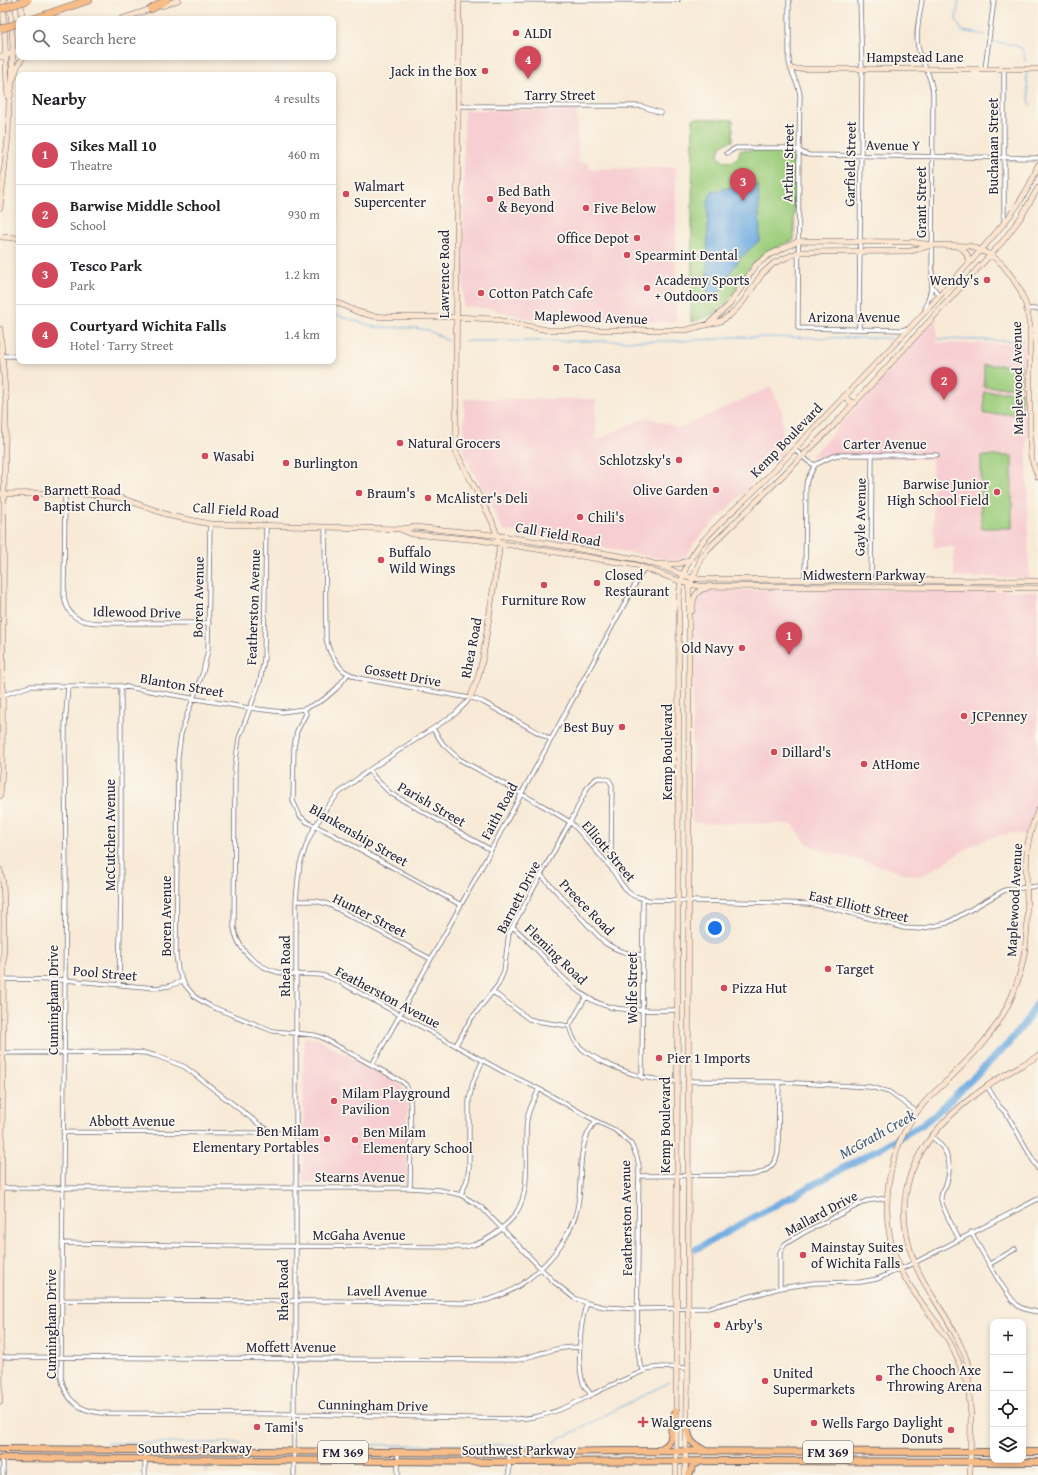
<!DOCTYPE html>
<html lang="en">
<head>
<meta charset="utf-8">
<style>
	body { margin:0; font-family:"Gentium Book Plus",serif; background:#f6f6f6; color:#202124 }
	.controls { position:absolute; right:12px; bottom:12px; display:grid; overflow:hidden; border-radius:8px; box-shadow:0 2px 6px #0003 }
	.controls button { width:36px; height:36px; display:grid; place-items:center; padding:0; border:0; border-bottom:1px solid #e0e0e0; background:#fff; color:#202124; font:20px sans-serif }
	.you { position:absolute; left:715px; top:928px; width:14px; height:14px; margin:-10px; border:3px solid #fff; border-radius:50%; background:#1a73e8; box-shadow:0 0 0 6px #1a73e833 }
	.badge { display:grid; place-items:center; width:26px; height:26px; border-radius:50%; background:#d1495b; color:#fff; font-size:13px; font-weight:700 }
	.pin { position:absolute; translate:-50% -33px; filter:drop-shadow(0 1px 2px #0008) }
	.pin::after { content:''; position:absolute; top:21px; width:14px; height:12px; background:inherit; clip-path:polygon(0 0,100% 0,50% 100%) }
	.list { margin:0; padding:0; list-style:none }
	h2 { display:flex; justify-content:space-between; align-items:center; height:52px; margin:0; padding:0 16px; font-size:17px }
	h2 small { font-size:13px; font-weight:400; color:#757577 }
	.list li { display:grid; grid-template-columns:26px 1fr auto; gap:12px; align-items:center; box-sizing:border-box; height:60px; padding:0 16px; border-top:1px solid #e0e0e0 }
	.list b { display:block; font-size:15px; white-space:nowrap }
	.list p { margin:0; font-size:13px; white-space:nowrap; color:#757577 }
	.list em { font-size:13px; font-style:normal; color:#757577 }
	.icon { flex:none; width:22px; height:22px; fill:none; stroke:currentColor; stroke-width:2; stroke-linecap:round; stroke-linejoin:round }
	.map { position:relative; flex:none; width:1038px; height:1475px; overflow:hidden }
	.search { position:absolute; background:#fff; box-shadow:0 2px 6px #0003; left:16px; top:16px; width:320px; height:44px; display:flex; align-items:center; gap:10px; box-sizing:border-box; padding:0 14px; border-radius:8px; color:#757577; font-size:15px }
	.panel { position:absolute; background:#fff; box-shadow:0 2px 6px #0003; left:16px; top:72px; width:320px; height:292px; border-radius:8px }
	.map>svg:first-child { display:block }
	.built { fill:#f7cfd2 }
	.green { fill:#9ccd7c; stroke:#5f785c }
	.water { fill:#6eabe0; stroke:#48668e }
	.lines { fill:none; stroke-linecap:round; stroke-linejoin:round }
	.stream { stroke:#6eabe0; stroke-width:1 }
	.river { stroke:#6eabe0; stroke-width:7 }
	.street-casing { stroke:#6d6872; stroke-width:5 }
	.secondary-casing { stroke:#6d6872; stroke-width:6 }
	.primary-casing { stroke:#6d6872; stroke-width:8 }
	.highway-casing { stroke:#6d6872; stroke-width:8 }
	.street { stroke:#fff; stroke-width:3.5 }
	.secondary { stroke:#fce5cf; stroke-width:5 }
	.primary { stroke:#f7bd88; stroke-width:6 }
	.highway { stroke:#f7bd88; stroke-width:7 }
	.highway-bridge-casing { stroke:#6d6872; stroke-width:8; stroke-linecap:butt }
	.highway-bridge { stroke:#f7bd88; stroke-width:7 }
	.poi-dot { fill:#d1495b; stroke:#fbf7ec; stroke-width:1.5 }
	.labels { text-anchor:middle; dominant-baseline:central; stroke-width:3.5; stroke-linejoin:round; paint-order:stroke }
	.shield { fill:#fbf7ec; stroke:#636270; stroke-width:1 }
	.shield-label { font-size:13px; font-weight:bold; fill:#22223b }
	.poi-label { font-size:14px; fill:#22223b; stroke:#fbf7ec; text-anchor:start }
	.street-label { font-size:14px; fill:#22223b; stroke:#fbf7ec }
	.water-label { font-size:15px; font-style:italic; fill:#40597d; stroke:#fbf7ec }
</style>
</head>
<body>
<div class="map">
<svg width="1038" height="1475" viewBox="0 0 1038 1475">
	<rect width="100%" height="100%" fill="#fbf7ec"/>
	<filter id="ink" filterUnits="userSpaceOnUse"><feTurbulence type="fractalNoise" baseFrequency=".025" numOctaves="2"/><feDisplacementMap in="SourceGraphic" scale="8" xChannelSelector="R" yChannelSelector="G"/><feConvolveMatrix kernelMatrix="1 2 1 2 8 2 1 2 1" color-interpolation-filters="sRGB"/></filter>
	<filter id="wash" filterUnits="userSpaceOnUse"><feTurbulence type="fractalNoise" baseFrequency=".012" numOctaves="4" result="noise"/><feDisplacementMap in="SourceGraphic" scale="16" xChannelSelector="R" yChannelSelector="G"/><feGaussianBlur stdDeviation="0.9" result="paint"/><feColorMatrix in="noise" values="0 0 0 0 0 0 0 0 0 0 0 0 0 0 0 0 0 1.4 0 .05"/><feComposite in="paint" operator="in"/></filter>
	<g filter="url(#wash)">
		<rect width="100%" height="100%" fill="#f8ead7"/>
		<path class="built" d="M464,110h113l1,52 11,1v6l87,-2v155l-128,-1 -20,-2 -36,-10 -29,-3z
			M937,317v26l88,1 4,234 -75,-1v-30h-20l-2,-88 -121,-2z
			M771,387l11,24 1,43 -80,79 -8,9 -8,13 -7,5 -5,1 -171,-31 -6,-8 -6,-16 -19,-34 -9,-18v-55h132v41l50,-23 33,11z
			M819,589l219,2v213l-12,31 -15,-2 -19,4 -19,8 -44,27 -10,4 -11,-2 -80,-22 -22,-9 -10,-15 -4,-4 -100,-1 1,-187 2,-36 4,-6 9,-4z
			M304,1037l13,2 84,46 6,12v86h-104z"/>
		<path class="green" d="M693,118l40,2v21c-10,2 -13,4 -15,15l5,5 8,1 7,-4 2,-8 55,2 -1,88c-18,7 -34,15 -46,30 -8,9 -12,22 -20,31 -8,11 -24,18 -37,21z
			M984,365h37v22h-37z
			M984,392h38l-1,22h-37z
			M981,456h31v72h-31z"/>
		<path class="water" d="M739,185h19l2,55 -19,17 -13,19 3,3 -6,2 -5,11 -13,3 1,-94 4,-9z"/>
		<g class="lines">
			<path class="stream" d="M959,0l-3,19 6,12 24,4
				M994,42c8,2 26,1 29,9 2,3 1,7 2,10
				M1026,74l4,31
				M13,168l6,2
				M333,314l42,13 39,1 14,2 20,11
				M938,339l85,2
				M465,341h215l36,-2 14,-2 161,1
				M1037,342h1
				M107,1443h134
				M354,1445h194l121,-63
				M206,1475l1,-11"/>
			<path class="river" d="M696,1249l224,-123 20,-16 68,-66 19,-24 11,-18"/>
		</g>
	</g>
	<g filter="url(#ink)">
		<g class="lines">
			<defs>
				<path id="street" d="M459,0h219
					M789,0v61c1,12 10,22 11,34l-1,55 -1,178 104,2 7,-2
					M922,0c-2,14 -7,32 -4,47 4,17 14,29 15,47l-1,192 8,10
					M985,69l9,-69
					M458,106h183l20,7
					M727,153l9,-5h57c6,2 10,6 16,7l229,3
					M1004,222v-153
					M1026,309h12
					M925,310l7,-24
					M859,328l3,-259 -2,-69
					M0,356h19
					M794,449l15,13 6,3 16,-8 7,-2h99
					M65,493l-1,103c3,21 15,26 34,27h111
					M210,524l-2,126 -5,22 -16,43 -6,19 -3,23 -2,198 2,15 7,15 10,12 15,9 63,25 41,4 7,2 80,44 5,4 4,11 1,46 -1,46
					M266,525l-2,134 -4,22 -21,57 -4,28 -1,162c5,27 29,44 55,46 10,1 21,0 31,1 6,1 12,4 18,6l164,90 37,18 57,32 19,9 16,14 6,13 2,9 -2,175 3,24 4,6
					M325,527l1,112 4,13 10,15 4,4 14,7 117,21 8,3 67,37
					M805,580l1,-94 1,-6 8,-15
					M871,580l1,-126
					M68,686l-3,40v27l1,131 -5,493c5,24 17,33 40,36l193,1 223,5c33,-2 54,-14 82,-28 15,-7 30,-14 45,-20l2,-2 16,-2 26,1
					M0,696l30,-10h91l128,22 33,4 22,-3 19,-9 14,-12 11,-14
					M304,709l2,5 -9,17 -3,16 -1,54 7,15 7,6 25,12 129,71
					M433,729l10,15 16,15 88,49 23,14 9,9 33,38 8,13 8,10 6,4 15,4 134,3 26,1 31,6 64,18 16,1 27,-6 58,-33 33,-4
					M369,770l6,8 15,15 101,57
					M541,875l64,68c13,8 23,11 38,12
					M296,901h21l13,4 101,54
					M513,927c8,7 16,15 24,23 22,23 41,49 73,57 22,5 46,3 67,3
					M0,979l64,1 92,8 13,-2 14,-5
					M119,985l2,-104v-195
					M493,992l36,27 7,2 33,5c2,6 4,14 9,19 6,7 15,11 23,16 25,12 48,20 76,20
					M569,1026l17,-29
					M456,1045l15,-26 27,-34 6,-14 5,-38 66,-120 11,-23 4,-6 7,-6h6l6,2 3,5 -1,72 -3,7
					M0,1053l125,-1 20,1 12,3 28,11 75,58 13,8h23
					M372,1065l100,-180 172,-317
					M642,1078l1,-179
					M688,1081l91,1 91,5 19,5 28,20
					M987,1086l12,20 8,8 31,55
					M63,1132l209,1
					M931,1136c18,14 22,28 15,49 -2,5 -6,8 -5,14 1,9 13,30 18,40
					M639,1176l112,-1c14,-2 24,-8 27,-23l1,-70
					M1,1188h409l30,2 21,5 20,12 73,75 20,16 13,5 17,4 33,2 71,-1 72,-20 34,-5 47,-1 16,-3 37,-16 124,-64
					M461,1195l6,-15 2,-13v-67l4,-18 10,-22
					M971,1232c10,17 35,66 49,75 5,3 12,4 18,5
					M62,1243l167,3 235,1c14,-2 25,-8 35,-16 6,-6 13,-11 17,-18 17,-25 7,-64 11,-93 1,-11 8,-21 12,-31
					M990,1264l25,-15
					M780,1288v-36l5,-8 20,-12 61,-31 21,-3
					M62,1300l273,1 130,2c7,0 15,-1 22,-3 43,-11 88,-58 92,-103 3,-26 -2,-54 17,-76
					M587,1303c-7,18 -11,64 -3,82 2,3 5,7 7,10
					M0,1357l516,3c10,-1 19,-6 30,-8 11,-4 22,-5 34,-5
					M145,1450v25
					M0,1459l3,4v12
					M294,1475v-90l2,-27v-457l2,-22 2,-15 7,-21 8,-17 13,-20 11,-13 30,-23 86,-56 11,-11 4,-5
					M398,1475v-23
					M509,1475v-22"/>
				<path id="secondary" d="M3,0l4,84 1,13
					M21,0l1,19
					M459,0l-3,384v68l36,69 6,17 1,13 -16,106 -5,21 -8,20
					M162,6l16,-6
					M121,19l33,-11
					M0,57l19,-6
					M791,69h247
					M14,78l3,-11 6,-10
					M0,208l8,-71 1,-34 3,-18 1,-39 -3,-46
					M0,237l19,1
					M957,246c9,3 12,10 11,19
					M333,301l25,11 15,4 14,1h69l37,2 54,11h139l35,-9 9,-6 12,-12 20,-29 12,-11 25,-11 112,-1 21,-6
					M707,325l23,-21 26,-39 13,-10 30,-14 112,1 21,3 38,1 21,9 11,9 10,13 8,13 6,15 4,22v113l1,17 7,20
					M0,329l6,74 -2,90 -2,277 -2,26
					M844,396l9,8
					M0,494l65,-1 45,3 14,3 47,17 39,8 191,5 14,-2 88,9 134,23 27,8 25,10 10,2 339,2
					M402,530l10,4 67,6 157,25 46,17 17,4 339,2
					M659,564h20l12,-5
					M692,611c1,-11 2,-21 15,-23
					M0,870l3,13 1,22 -4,497
					M968,1384c-6,-7 -7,-18 -11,-26 -3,-7 -6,-14 -10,-20 -15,-23 -35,-44 -47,-70 -24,-53 -14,-122 25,-166 7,-8 15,-15 23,-22 25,-25 50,-50 64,-84 9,-21 14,-45 15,-68 1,-26 -2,-52 0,-77 1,-14 6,-28 11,-41
					M676,1475l3,-879c3,-49 49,-78 80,-110 55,-58 110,-115 165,-173 19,-21 38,-42 57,-63 22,-25 46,-52 57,-85
					M685,1475l3,-109 1,-778 12,-30 8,-10 125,-123 169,-184 18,-24 17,-29
					M970,1475l1,-59 -3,-32c5,-14 -5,-34 -11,-46 -12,-27 -33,-49 -43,-77 -29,-76 10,-131 72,-174 16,-12 35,-21 52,-31"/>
				<path id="primary" d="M686,1423c4,16 2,19 18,27
					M0,1449l509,4 101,-2 383,1
					M658,1450c18,-7 12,-15 14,-30 1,-3 3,-6 4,-9
					M1023,1452h15
					M0,1458l509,4 231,-1 298,1
					M689,1475l4,-10 7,-3"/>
				<path id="highway" d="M151,9l16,-9
					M33,19l56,-19"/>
			</defs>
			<use href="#street" class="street-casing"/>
			<use href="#secondary" class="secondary-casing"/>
			<use href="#primary" class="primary-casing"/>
			<use href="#highway" class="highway-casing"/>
			<use href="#street" class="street"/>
			<use href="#secondary" class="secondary"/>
			<use href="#primary" class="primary"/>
			<use href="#highway" class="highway"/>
			<defs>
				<path id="highway-bridge" d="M0,9l28,-9
					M0,29l19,-6"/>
			</defs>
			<use href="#highway-bridge" class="highway-bridge-casing"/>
			<use href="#highway-bridge" class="highway-bridge"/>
		</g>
	</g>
	<g class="poi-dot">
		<circle cx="516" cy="33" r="4"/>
		<circle cx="485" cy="71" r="4"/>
		<circle cx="346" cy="194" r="4"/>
		<circle cx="490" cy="199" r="4"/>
		<circle cx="586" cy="208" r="4"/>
		<circle cx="637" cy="238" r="4"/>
		<circle cx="627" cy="255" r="4"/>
		<circle cx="987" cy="280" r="4"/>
		<circle cx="647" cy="288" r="4"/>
		<circle cx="481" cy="293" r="4"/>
		<circle cx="556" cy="368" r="4"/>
		<circle cx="400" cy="443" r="4"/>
		<circle cx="205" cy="456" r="4"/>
		<circle cx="679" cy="460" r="4"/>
		<circle cx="286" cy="463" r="4"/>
		<circle cx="716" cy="490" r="4"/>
		<circle cx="997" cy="492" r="4"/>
		<circle cx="359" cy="493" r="4"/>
		<circle cx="36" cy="498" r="4"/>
		<circle cx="428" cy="498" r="4"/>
		<circle cx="580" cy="517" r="4"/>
		<circle cx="381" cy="560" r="4"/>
		<circle cx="597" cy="583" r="4"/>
		<circle cx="544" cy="585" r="4"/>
		<circle cx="742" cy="648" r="4"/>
		<circle cx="964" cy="716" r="4"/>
		<circle cx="622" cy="727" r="4"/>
		<circle cx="774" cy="752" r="4"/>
		<circle cx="864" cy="764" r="4"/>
		<circle cx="828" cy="969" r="4"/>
		<circle cx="724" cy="988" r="4"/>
		<circle cx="659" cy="1058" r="4"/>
		<circle cx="334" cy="1101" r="4"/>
		<circle cx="327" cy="1139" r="4"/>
		<circle cx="355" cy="1140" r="4"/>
		<circle cx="803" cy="1255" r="4"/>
		<circle cx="717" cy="1325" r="4"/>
		<circle cx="879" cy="1378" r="4"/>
		<circle cx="765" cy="1381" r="4"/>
		<path d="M641 1416h4v4h4v4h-4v4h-4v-4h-4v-4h4z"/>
		<circle cx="814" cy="1423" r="4"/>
		<circle cx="257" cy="1427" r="4"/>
		<circle cx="951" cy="1430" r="4"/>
	</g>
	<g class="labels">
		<g class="shield">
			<rect x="318" y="1441" width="50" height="22" rx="3"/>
			<rect x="803" y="1441" width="50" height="22" rx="3"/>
		</g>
		<g class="shield-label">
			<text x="343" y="1452">FM 369</text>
			<text x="828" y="1452">FM 369</text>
		</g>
		<g class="poi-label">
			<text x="524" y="33">ALDI</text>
			<text x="477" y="71" text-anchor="end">Jack in the Box</text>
			<text x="354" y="186">Walmart<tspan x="354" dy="16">Supercenter</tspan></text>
			<text x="498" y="191">Bed Bath<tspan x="498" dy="16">&amp; Beyond</tspan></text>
			<text x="594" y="208">Five Below</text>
			<text x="629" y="238" text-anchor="end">Office Depot</text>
			<text x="635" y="255">Spearmint Dental</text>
			<text x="655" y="280">Academy Sports<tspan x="655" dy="16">+ Outdoors</tspan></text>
			<text x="979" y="280" text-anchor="end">Wendy's</text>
			<text x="489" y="293">Cotton Patch Cafe</text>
			<text x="564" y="368">Taco Casa</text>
			<text x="408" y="443">Natural Grocers</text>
			<text x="213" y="456">Wasabi</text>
			<text x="671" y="460" text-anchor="end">Schlotzsky's</text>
			<text x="294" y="463">Burlington</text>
			<text x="989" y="484" text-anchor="end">Barwise Junior<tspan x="989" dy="16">High School Field</tspan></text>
			<text x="44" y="490">Barnett Road<tspan x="44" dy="16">Baptist Church</tspan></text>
			<text x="708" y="490" text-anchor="end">Olive Garden</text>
			<text x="367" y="493">Braum's</text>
			<text x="436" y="498">McAlister's Deli</text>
			<text x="588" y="517">Chili's</text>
			<text x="389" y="552">Buffalo<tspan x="389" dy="16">Wild Wings</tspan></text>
			<text x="605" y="575">Closed<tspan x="605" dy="16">Restaurant</tspan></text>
			<text x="544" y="600" text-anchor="middle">Furniture Row</text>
			<text x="734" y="648" text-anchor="end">Old Navy</text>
			<text x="972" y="716">JCPenney</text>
			<text x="614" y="727" text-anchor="end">Best Buy</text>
			<text x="782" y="752">Dillard's</text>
			<text x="872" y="764">AtHome</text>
			<text x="836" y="969">Target</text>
			<text x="732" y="988">Pizza Hut</text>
			<text x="667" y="1058">Pier 1 Imports</text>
			<text x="342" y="1093">Milam Playground<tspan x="342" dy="16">Pavilion</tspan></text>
			<text x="319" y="1131" text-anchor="end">Ben Milam<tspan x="319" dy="16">Elementary Portables</tspan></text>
			<text x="363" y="1132">Ben Milam<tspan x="363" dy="16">Elementary School</tspan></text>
			<text x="811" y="1247">Mainstay Suites<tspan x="811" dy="16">of Wichita Falls</tspan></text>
			<text x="725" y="1325">Arby's</text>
			<text x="887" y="1370">The Chooch Axe<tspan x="887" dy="16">Throwing Arena</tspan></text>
			<text x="773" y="1373">United<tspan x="773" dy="16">Supermarkets</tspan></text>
			<text x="651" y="1422">Walgreens</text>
			<text x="943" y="1422" text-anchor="end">Daylight<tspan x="943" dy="16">Donuts</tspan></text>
			<text x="822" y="1423">Wells Fargo</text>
			<text x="265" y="1427">Tami's</text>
		</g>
		<g class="street-label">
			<text x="915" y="57">Hampstead Lane</text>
			<text x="560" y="95">Tarry Street</text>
			<text transform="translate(893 145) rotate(1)">Avenue Y</text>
			<text transform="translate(993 146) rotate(-90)">Buchanan Street</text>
			<text transform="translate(788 163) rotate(-89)">Arthur Street</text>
			<text transform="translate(850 164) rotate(-89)">Garfield Street</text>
			<text transform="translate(921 202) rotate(-90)">Grant Street</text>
			<text transform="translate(444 274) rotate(-90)">Lawrence Road</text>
			<text transform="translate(591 317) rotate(2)">Maplewood Avenue</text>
			<text x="854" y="317">Arizona Avenue</text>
			<text transform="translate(1017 378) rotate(-91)">Maplewood Avenue</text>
			<text transform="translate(786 440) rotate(-46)">Kemp Boulevard</text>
			<text x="885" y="444">Carter Avenue</text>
			<text transform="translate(236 510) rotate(4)">Call Field Road</text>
			<text transform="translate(860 517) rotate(-89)">Gayle Avenue</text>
			<text transform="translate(558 534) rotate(10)">Call Field Road</text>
			<text x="864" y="575">Midwestern Parkway</text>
			<text transform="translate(198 597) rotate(-89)">Boren Avenue</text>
			<text transform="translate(253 607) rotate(-88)">Featherston Avenue</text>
			<text transform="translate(137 612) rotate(1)">Idlewood Drive</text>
			<text transform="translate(471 648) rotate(-79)">Rhea Road</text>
			<text transform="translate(403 675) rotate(10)">Gossett Drive</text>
			<text transform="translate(182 685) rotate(10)">Blanton Street</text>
			<text transform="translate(667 752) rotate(-90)">Kemp Boulevard</text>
			<text transform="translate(432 804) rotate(30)">Parish Street</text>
			<text transform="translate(499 811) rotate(-62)">Faith Road</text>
			<text transform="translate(110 835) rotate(-90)">McCutchen Avenue</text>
			<text transform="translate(359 835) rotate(30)">Blankenship Street</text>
			<text transform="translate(609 851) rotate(50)">Elliott Street</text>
			<text transform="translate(518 897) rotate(-63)">Barnett Drive</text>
			<text transform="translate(1014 900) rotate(-87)">Maplewood Avenue</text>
			<text transform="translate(859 906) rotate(13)">East Elliott Street</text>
			<text transform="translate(587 907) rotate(46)">Preece Road</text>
			<text transform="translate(370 915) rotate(27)">Hunter Street</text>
			<text transform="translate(166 916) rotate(-90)">Boren Avenue</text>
			<text transform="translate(556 954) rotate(44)">Fleming Road</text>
			<text transform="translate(285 966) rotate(-90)">Rhea Road</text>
			<text transform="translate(105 973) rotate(5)">Pool Street</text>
			<text transform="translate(632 988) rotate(-90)">Wolfe Street</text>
			<text transform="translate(388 997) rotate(28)">Featherston Avenue</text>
			<text transform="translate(53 1000) rotate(-90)">Cunningham Drive</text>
			<text x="132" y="1121">Abbott Avenue</text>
			<text transform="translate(665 1125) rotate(-90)">Kemp Boulevard</text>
			<text x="360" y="1177">Stearns Avenue</text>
			<text transform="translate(821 1213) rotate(-28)">Mallard Drive</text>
			<text transform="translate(626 1218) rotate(-91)">Featherston Avenue</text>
			<text x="359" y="1235">McGaha Avenue</text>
			<text transform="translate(283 1290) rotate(-90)">Rhea Road</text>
			<text transform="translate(387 1291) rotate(1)">Lavell Avenue</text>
			<text transform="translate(51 1324) rotate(-90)">Cunningham Drive</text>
			<text x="291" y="1347">Moffett Avenue</text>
			<text transform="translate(373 1405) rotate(1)">Cunningham Drive</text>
			<text x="195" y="1448">Southwest Parkway</text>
			<text x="519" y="1450">Southwest Parkway</text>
		</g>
		<g class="water-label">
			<text transform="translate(877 1134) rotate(-29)">McGrath Creek</text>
		</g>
	</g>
</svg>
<div class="controls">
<button>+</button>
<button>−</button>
<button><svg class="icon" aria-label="locate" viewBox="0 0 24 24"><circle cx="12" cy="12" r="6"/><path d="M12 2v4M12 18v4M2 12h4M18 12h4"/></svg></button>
<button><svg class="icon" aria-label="layers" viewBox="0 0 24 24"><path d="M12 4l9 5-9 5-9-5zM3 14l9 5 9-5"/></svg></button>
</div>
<div class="you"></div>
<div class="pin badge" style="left:789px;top:655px">1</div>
<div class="pin badge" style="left:944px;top:400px">2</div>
<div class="pin badge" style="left:743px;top:201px">3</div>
<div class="pin badge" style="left:528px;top:79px">4</div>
<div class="search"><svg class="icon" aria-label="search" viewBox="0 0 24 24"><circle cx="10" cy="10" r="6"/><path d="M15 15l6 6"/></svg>Search here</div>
<section class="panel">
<h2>Nearby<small>4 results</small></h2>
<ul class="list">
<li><span class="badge">1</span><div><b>Sikes Mall 10</b><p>Theatre</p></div><em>460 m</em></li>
<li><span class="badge">2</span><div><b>Barwise Middle School</b><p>School</p></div><em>930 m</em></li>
<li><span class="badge">3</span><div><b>Tesco Park</b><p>Park</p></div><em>1.2 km</em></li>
<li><span class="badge">4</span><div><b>Courtyard Wichita Falls</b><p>Hotel · Tarry Street</p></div><em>1.4 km</em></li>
</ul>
</section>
</div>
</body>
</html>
